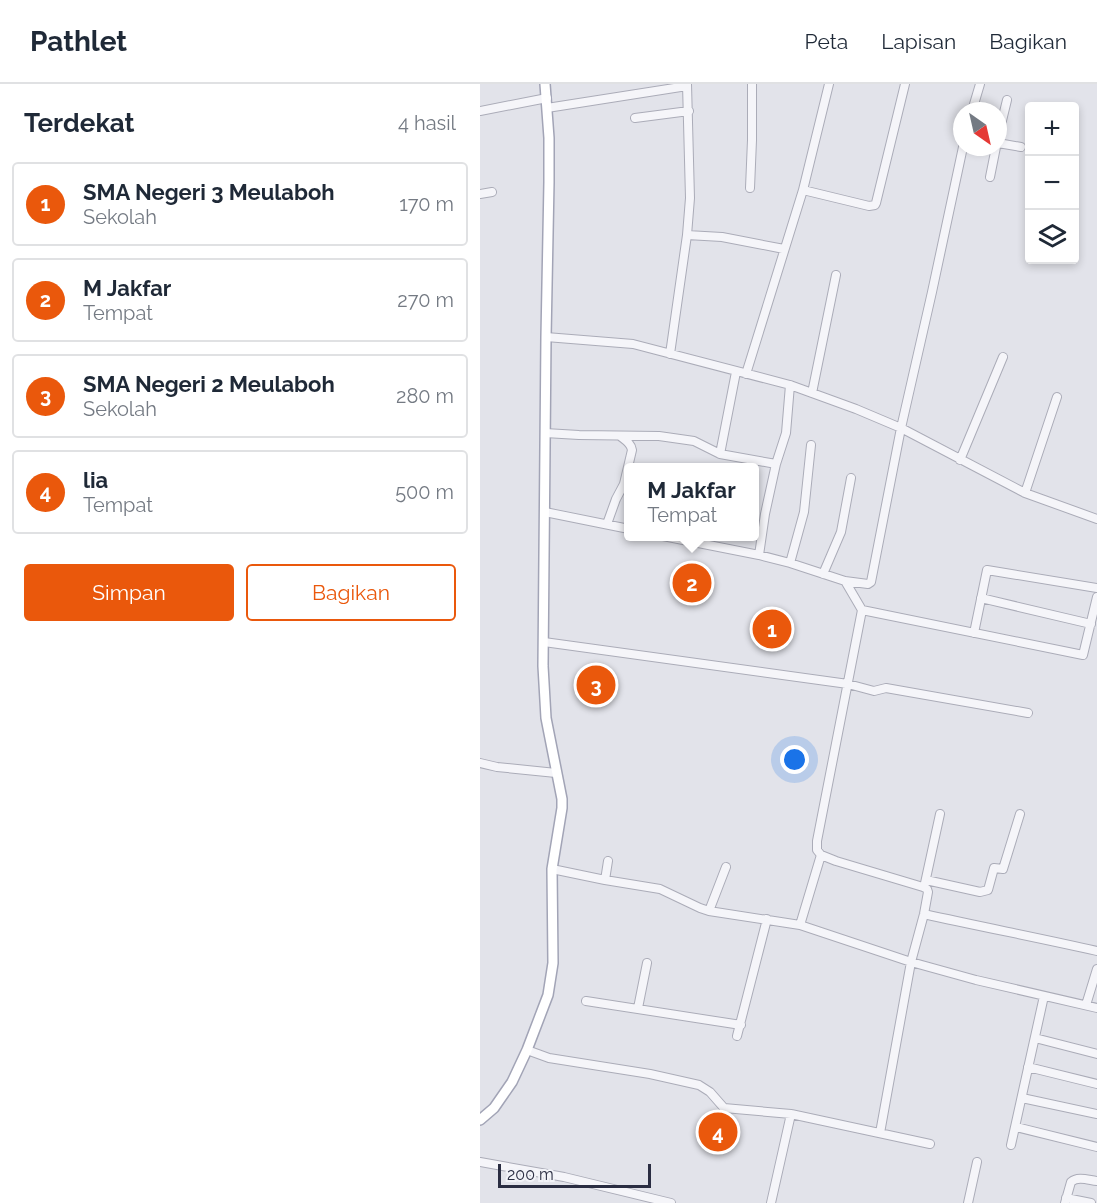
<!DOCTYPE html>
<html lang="id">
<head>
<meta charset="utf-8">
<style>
	body { margin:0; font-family:Raleway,sans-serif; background:#f6f6f7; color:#1f2937 }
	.controls { position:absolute; right:18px; top:18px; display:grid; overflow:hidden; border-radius:6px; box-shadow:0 3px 9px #0003 }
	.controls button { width:54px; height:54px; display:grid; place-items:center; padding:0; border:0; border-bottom:2px solid #e0e1e3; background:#fff; color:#1f2937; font:30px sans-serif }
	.compass { position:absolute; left:473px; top:18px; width:54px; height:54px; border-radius:50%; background:#fff; box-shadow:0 3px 9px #0003; rotate:146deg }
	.scale { position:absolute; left:18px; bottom:15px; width:153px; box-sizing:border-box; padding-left:6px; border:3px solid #2a2d42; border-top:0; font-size:16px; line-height:21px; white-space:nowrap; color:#2a2d42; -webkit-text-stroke:4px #f2f3f8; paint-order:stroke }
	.you { position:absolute; left:315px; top:676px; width:21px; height:21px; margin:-15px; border:4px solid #fff; border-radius:50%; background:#1a73e8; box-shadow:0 0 0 9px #1a73e833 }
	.badge { display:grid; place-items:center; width:39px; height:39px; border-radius:50%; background:#ea580c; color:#fff; font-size:20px; font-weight:700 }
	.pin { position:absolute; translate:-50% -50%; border:3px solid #fff; box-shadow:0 2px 6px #0006 }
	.popup { position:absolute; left:144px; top:379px; width:135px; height:78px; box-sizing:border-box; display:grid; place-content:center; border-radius:6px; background:#fff; filter:drop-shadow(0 2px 4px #0005); font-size:20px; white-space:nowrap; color:#747a83 }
	.popup b { font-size:22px; color:#1f2937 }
	.popup::after { content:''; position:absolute; left:50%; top:100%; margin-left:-12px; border:12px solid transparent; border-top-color:#fff }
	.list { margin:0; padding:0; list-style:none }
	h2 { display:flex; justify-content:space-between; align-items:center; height:78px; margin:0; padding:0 24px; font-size:26px }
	h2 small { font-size:20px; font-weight:400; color:#747a83 }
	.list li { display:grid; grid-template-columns:39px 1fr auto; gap:18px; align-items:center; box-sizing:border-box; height:84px; margin:0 12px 12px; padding:0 12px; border:2px solid #e0e1e3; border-radius:6px }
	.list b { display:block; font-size:22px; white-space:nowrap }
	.list p { margin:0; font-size:20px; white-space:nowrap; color:#747a83 }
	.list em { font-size:20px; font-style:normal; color:#747a83 }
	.actions { display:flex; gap:12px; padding:18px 24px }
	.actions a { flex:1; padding:14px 0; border:2px solid #ea580c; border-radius:6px; text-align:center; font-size:21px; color:#ea580c }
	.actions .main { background:#ea580c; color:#fff }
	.icon { flex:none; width:33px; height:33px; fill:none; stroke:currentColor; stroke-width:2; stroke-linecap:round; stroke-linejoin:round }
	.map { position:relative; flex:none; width:617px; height:1119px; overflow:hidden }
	header { display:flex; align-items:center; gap:36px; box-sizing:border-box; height:84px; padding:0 30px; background:#fff; border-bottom:2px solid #e0e1e3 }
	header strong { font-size:28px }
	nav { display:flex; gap:33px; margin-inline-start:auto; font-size:21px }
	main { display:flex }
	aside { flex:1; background:#fff }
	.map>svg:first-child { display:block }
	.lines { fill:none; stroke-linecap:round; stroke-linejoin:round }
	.minor-casing { stroke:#abacb8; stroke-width:10 }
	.major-casing { stroke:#a2a4b6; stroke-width:12 }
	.minor { stroke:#f5f5f9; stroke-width:8 }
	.major { stroke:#fff; stroke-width:9 }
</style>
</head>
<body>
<header>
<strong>Pathlet</strong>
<nav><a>Peta</a><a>Lapisan</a><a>Bagikan</a></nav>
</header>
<main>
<aside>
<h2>Terdekat<small>4 hasil</small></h2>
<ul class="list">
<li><span class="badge">1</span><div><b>SMA Negeri 3 Meulaboh</b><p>Sekolah</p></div><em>170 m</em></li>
<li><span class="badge">2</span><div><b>M Jakfar</b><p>Tempat</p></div><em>270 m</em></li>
<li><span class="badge">3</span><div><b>SMA Negeri 2 Meulaboh</b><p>Sekolah</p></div><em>280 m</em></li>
<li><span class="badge">4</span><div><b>lia</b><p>Tempat</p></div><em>500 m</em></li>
</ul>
<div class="actions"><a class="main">Simpan</a><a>Bagikan</a></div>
</aside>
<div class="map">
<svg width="617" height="1119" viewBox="0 0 617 1119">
	<rect width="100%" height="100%" fill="#e2e3ea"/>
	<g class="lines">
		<defs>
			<path id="minor" d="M67,24l140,-22
				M0,27l67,-13
				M492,27l8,-27
				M155,34l54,-7
				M518,53l9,-37
				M518,59l23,4
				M510,93l6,-30
				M270,104l2,-48v-56
				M323,106l66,16 6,-1 1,-2 29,-119
				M0,110l12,-2
				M207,151l35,2 62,12
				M66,253l87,7 157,41 66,24 45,19 124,65 72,26
				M190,270l17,-119 3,-37 -3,-114
				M266,290l57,-184 26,-106
				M332,309l24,-118
				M65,349l34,2 80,1 35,5 26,13 56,10
				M240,370l16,-82
				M480,376l43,-103
				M545,409l32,-96
				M65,428l84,17
				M127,440l9,-25 8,-15 8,-34c-1,-7 -7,-10 -12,-14
				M183,452l96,19 31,8 55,18 17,29 221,45 14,-58
				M279,471l6,-41 11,-50 10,-31 4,-48
				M310,479l14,-51 7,-67
				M343,490l18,-42 10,-54
				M365,497l23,3 3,-2 30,-154 31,-136 31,-145
				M501,514l110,26
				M494,549l13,-63 110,18
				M64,558l304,42 26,7 12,-3 142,25
				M0,679l17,4 59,6
				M341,771l15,6 87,26 4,2 1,3 -4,22 -13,48 -31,171
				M72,785l53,11 55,9 40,19 9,3 91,14 111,37 65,18 121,28
				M125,796l3,-19
				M446,796l54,12 8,-2 6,-22 9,1 17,-55
				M445,799l15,-69
				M229,827l17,-44
				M444,830c58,13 116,24 173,37
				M320,841l21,-70 -4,-5v-9l45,-231
				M106,917l155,24
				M606,921l11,-36
				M158,924l9,-45
				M257,952l30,-117
				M555,954l62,16
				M47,966l22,8 101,16 49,11 11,7 14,16 67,6 139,30
				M548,983l69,17
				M542,1014l75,16
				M536,1043l81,20
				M531,1061l33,-149
				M0,1078l84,15 107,26
				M586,1114l25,5
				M291,1119l20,-89
				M488,1119l9,-41
				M585,1119l6,-21c7,-6 17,-2 26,-1"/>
			<path id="major" d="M0,1036l14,-12 18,-26 15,-32 21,-55 5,-32 -1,-94 10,-61v-9l-16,-81 -3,-52 3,-329 3,-155v-44l-4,-54"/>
		</defs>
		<use href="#minor" class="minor-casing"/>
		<use href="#major" class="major-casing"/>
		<use href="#minor" class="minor"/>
		<use href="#major" class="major"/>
	</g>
</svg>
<div class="controls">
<button>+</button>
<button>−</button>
<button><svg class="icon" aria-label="layers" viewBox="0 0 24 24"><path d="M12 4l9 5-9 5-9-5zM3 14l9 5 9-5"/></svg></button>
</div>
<svg class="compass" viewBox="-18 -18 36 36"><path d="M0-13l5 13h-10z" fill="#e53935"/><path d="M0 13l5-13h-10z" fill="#747a83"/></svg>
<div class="scale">200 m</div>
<div class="you"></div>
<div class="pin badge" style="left:292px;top:545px">1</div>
<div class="pin badge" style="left:212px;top:499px">2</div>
<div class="popup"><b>M Jakfar</b>Tempat</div>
<div class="pin badge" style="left:116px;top:601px">3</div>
<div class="pin badge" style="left:238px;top:1048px">4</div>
</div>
</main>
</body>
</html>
